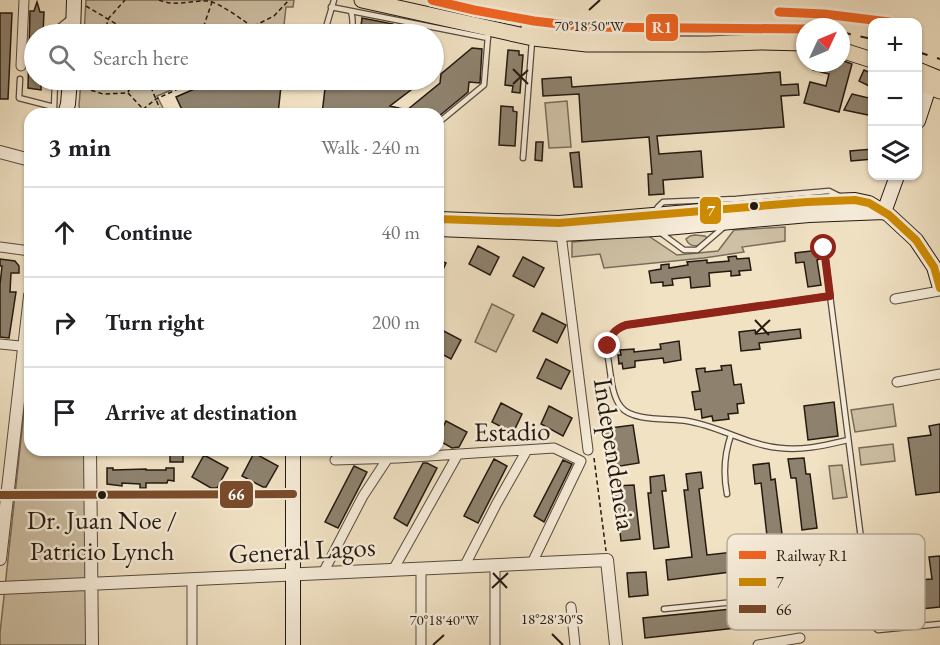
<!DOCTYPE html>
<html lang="en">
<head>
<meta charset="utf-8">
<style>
	body { margin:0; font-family:"EB Garamond",serif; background:#f6f6f6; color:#202124 }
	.controls { position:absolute; right:18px; top:18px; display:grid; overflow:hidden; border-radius:12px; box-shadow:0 2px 4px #0004 }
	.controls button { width:54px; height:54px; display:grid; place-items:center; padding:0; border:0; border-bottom:2px solid #e0e0e0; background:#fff; color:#202124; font:30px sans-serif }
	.compass { position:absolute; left:796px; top:18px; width:54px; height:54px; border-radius:50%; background:#fff; box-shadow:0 2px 4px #0004; rotate:46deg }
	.stop { position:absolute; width:18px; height:18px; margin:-14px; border:4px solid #8f2418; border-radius:50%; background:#fff }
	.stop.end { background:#8f2418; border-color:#fff; box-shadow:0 2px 6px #0008 }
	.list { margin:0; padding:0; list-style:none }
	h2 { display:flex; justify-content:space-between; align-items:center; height:78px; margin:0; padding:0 24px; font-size:26px }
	h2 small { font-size:20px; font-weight:400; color:#757577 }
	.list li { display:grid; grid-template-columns:39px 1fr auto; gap:18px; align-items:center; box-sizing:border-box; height:90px; padding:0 24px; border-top:2px solid #e0e0e0 }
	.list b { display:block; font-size:22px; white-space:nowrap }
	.list em { font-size:20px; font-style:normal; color:#757577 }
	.icon { flex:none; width:33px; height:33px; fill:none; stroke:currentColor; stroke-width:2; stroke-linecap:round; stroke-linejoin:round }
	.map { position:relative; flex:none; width:940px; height:645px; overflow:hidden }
	.search { position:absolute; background:#fff; box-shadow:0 2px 4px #0004; left:24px; top:24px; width:420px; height:66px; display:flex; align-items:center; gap:15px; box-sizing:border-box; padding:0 21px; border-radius:33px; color:#757577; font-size:22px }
	.panel { position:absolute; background:#fff; box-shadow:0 2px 4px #0004; left:24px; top:108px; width:420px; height:348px; border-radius:18px }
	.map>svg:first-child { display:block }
	.green { fill:#cec0a5; stroke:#786c5a; stroke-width:1.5 }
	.building { fill:#8e826e; stroke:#231910; stroke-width:1.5 }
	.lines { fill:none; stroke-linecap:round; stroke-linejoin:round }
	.service-casing { stroke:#564b3d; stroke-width:7 }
	.minor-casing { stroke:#564b3d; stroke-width:11 }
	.tertiary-casing { stroke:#564b3d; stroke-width:14 }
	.secondary-casing { stroke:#231910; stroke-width:16 }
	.primary-casing { stroke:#231910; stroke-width:17 }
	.path { stroke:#231910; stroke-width:1.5; stroke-dasharray:4.5 3; stroke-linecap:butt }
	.service { stroke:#f6ecd9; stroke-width:4.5 }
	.minor { stroke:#f6ecd9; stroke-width:9 }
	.tertiary { stroke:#f6ecd9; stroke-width:12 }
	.secondary { stroke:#f6ecd9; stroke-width:14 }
	.primary { stroke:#f1e2c4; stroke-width:15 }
	.rail { stroke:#231910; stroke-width:2; stroke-dasharray:10 10; stroke-linecap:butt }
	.bus-1-casing { stroke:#f6ecd9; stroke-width:12 }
	.bus-2-casing { stroke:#f6ecd9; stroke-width:12 }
	.bus-1 { stroke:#cd8a03; stroke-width:8 }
	.bus-2 { stroke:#7a4b2a; stroke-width:8 }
	.rail-1-casing { stroke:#f6ecd9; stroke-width:14 }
	.rail-1 { stroke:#f26522; stroke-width:9 }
	.route { stroke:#8f2418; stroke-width:8 }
	.ticks { fill:none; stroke:#231910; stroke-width:2 }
	.bus-dot { fill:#231910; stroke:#f6ecd9; stroke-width:2 }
	.labels { text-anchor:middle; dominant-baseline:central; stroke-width:5; stroke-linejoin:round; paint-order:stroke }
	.bus-label { font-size:26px; fill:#231910; stroke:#f6ecd9 }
	.street-label { font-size:27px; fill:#231910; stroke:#f6ecd9 }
	.key { fill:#f6ecd9; stroke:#b7ad9d; stroke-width:1.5 }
	.key-label { font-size:16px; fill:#231910 }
	.ticks-label { font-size:15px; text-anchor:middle; fill:#231910; stroke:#f6ecd9; stroke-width:5; stroke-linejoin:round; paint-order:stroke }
	.line-badge { stroke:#f6ecd9; stroke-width:2 }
	.badge-label { font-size:16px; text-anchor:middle; font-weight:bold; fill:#fff }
</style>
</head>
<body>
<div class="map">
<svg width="940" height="645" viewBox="0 0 940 645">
	<rect width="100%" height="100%" fill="#f1e2c4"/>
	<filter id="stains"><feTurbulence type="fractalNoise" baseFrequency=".00333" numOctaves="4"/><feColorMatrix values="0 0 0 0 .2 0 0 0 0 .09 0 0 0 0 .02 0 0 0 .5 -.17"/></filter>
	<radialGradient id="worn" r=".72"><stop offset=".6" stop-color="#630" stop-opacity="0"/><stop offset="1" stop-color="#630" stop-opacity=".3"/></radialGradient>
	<path class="green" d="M86,0h208l-1,7h-7l-3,27h-199z
		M81,80h114l-38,16 9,18h-85l-2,-8z
		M567,101l4,46 -22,1 -4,-45z
		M785,227v14l-43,6 2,5 -40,6 -100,10 -4,-14 -28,3v-15l75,-7 30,20 41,-4 16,-21z
		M695,235l10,1 2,2 -3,6c-7,3 -15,3 -18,-5l4,-3z
		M492,304l22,11 -18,37 -21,-10z
		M30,356v94h55l3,195h-88v-12z
		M893,404l3,22 -41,6 -4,-22z
		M893,444l2,17 -34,4 -2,-17z
		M842,465l5,32 -14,2 -4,-33z"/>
	<path class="building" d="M37,2l3,10h4l-1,22h-9v46h7v10l-13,-2 2,-77h4z
		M0,13h12l-4,86h-8z
		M362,18l31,6 -1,10h-32z
		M472,48l10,1 -2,34 -11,-1 -1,10 -30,25v-3h-116l4,-34h98l-34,26 17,4 33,-27 1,-9z
		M434,49l8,5 -8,21z
		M508,50l11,1v4h4l-3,38 -8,-1 1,-6 -8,-1z
		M841,60l11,4 -13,48 -35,-9 6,-21 16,4 3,-12 -16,-4 1,-7h27z
		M864,70l9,4v14l-14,-7z
		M780,72l1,13 17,-1 1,11 -18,1 3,31 -127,9 2,18 42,-3 2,26 -40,3 1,14 -15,1 -1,-21h4l-3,-37 -67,5 -3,-48 -36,2 -1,-17 29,-2 1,10z
		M215,80l66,6 -3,28h-94l-8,-17z
		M852,94l21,5v17l-29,-6z
		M501,106l12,1v4l4,1 -2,34 -16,-1z
		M536,142h7l-1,19 -7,-1z
		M873,149v10l-22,2 -1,-10z
		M579,152l3,35h-8l-4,-34z
		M478,246l21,11 -9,18 -21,-11z
		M819,250l1,9 -3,1 4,25 -13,2 -4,-25 -8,1 -1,-10z
		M736,256l1,3 12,-1 2,12 -12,1 1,4 -9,1v-5l-22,2 1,13 -19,2 -1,-11 -18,2 1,6 -10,1v-4l-12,1 -2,-12 12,-2v-4l8,-1v4l19,-3 -1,-3 20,-2v3l22,-2 -1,-4z
		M523,257l21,11 -10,19 -21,-11z
		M0,259l15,2 4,5v7h-8l-1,19h6l-7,46 -9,-1v-52l2,-19h-2z
		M438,259l8,4 -8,17z
		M542,313l24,12 -9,18 -24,-12z
		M438,328l23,12 -10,19 -13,-7z
		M800,329l1,9 -42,5 1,6 -19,2 -2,-19 16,-2 1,4z
		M679,341l2,19 -17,3 -1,-5 -28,3v6l-12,2 -1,-6 -3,1 -1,-9h3l-1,-5 14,-1v3l27,-3 -1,-5z
		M546,359l24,12 -9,18 -24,-11z
		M731,365l3,20 7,-1 3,19 -7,1 1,9 -10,1 1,5 -16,2 -1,-5 -10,2 -1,-9 -6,1 -3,-18 8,-1 -4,-22 9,-1v4l17,-2 -1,-4z
		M834,402l4,34 -30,4 -4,-34z
		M501,403l21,11 -9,19 -21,-11z
		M549,406l23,12 -9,18 -22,-12z
		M446,421l21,11 -8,15 -7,1 -14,-8v-3z
		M940,424v68l-24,3 -8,-57 23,-3 -2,-9z
		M633,425l6,38 -31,5 -5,-39z
		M171,450h12v12h-13v-8h1z
		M254,453l24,13 -12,21h-3l-21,-11z
		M204,455l24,13 -11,20h-6l-19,-11z
		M804,458l2,16h4l7,54 -15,2 -6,-52h-5l-3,-19z
		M494,459l13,7 -29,57 -14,-7z
		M563,460l9,4 -28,58 -10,-6z
		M423,463h4l10,5 -30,58 -13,-8z
		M769,463l2,17 4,-1 7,55 -15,2 -6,-53 -6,1 -2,-19z
		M354,466l13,6 -29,56 -13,-6z
		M107,468h6v2l33,-1v1h20v-2h8v13l-6,-1 -1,3h-21v5h-6v-4l-18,-1v3l-15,-2z
		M701,472l2,16 -4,1 8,66 45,-5 2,19 -86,11 -2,-20 26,-3 -8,-67h4l-2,-16z
		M664,475l2,16h-4l7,56 -15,2 -6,-56h3l-1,-16z
		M634,485l6,54 -19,2 -6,-55z
		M915,556l3,24 14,-1 -3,-22 11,-1v51l-48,5 -6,-53z
		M646,572l2,23 -19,2 -2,-24z
		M772,605l2,19 -129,14 -2,-20z"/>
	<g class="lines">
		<defs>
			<path id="service" d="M331,7l157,31
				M326,26c19,12 31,10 25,-15
				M58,34v-6l11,-9
				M324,34l10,-34
				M20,79l-1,19 35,9
				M55,80l-1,29 2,5
				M438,123l46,-38 4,-49
				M523,158l9,-117
				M654,213l4,-6 5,-5 73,-3 93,-8 10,5
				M661,233l23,17h13l28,-24
				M824,248l48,377 6,5 62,-6
				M830,296l-204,29c-15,5 -20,18 -18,33 3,15 3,37 13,49 12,15 48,11 66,14 32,5 60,24 93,27 23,3 46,-3 68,-8
				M727,494c-4,-21 -3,-39 4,-59
				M828,586l38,-4
				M664,609l109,-11 13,6 13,12 70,-9"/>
			<path id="minor" d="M21,66l3,-66
				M561,234l27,216
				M0,247l30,4
				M895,299l45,-8
				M0,344l30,3
				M897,382l43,-8
				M394,450l7,3 -3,5
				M335,460l63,-2 156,-10 27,13 -49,102
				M0,495l293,-1
				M495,565v80
				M464,567l33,-64 30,-53
				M421,568v77
				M393,570l65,-116
				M323,573l40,-77 25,-38
				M192,579v66
				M571,607l4,38
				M758,645l42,-7"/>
			<path id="tertiary" d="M0,152l30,8
				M90,450l2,195
				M0,559l30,-263
				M0,588l607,-28 9,85"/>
			<path id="secondary" d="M73,34l1,-34
				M65,114l3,-10 2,-24
				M918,121l14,-43
				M884,212l13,-36
				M438,219l121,4 248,-21 48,-2 14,3 20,12 27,25 18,27 6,21
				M438,229l123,5 94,-5 154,-14 75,-3
				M293,450v195"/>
			<path id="primary" d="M362,0l171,38 54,6h120l53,-2 45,1
				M529,27l56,6 52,1
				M841,50l31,10
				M918,70l22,9
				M918,82l22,9"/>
		</defs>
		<use href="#service" class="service-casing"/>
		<use href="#minor" class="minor-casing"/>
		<use href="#tertiary" class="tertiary-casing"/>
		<use href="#secondary" class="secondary-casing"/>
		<use href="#primary" class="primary-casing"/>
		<path class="path" d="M159,0c16,7 33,0 49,1 11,1 39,22 50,30h4l11,-2 6,5
			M86,6l42,25 17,3
			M105,34l3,-15 17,-19
			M201,34l11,-32
			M241,34l11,-7 22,-11 15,-16
			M148,80l14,34
			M84,88l19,6 25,-1 15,16
			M94,90l5,-10
			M128,92l8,-12
			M137,114l19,-15 42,-19
			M594,458l12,93"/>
		<use href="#service" class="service"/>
		<use href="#minor" class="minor"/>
		<use href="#tertiary" class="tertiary"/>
		<use href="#secondary" class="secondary"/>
		<use href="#primary" class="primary"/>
		<path class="rail" d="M432,0l42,10 60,11 50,6 221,2
			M841,32l31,7
			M918,52l22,7"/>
		<defs>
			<path id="bus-1" d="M438,219l121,4 248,-21 48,-2 14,3 20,12 27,25 18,27 6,21"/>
			<path id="bus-2" d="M0,495l293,-1"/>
		</defs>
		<use href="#bus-1" class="bus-1-casing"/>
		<use href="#bus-2" class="bus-2-casing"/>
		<use href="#bus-1" class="bus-1"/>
		<use href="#bus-2" class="bus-2"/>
		<defs>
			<path id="rail-1" d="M432,0l42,10 60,11 50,6 221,2
				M779,12l45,2 65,8"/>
		</defs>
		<use href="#rail-1" class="rail-1-casing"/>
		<use href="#rail-1" class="rail-1"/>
	</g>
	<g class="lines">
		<path class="route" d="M608,346c2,-11 7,-17 18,-21l204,-29 -6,-48"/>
	</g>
	<path class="ticks" d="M589,10l11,-10M513,69l15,15M513,84l15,-14M755,320l14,15M755,334l15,-14M493,573l14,15M492,588l16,-15M552,634l11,11M433,645l11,-10"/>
	<g class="bus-dot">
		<circle cx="754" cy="206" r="5"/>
		<circle cx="102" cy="495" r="5"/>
	</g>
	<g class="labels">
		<g class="bus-label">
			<text x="102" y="520">Dr. Juan Noe /<tspan x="102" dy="31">Patricio Lynch</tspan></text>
		</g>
		<g class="street-label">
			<text transform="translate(512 431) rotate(-1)">Estadio</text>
			<text transform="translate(615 454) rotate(81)">Independencia</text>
			<text transform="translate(302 550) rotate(-3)">General Lagos</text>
		</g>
	</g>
	<rect x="727" y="534" width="198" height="96" rx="9" class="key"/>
	<rect x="739" y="551" width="27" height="8" fill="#f26522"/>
	<rect x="739" y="578" width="27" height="8" fill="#cd8a03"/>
	<rect x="739" y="605" width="27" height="8" fill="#7a4b2a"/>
	<g class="key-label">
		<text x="776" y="561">Railway R1</text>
		<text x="776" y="588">7</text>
		<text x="776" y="615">66</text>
	</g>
	<g class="ticks-label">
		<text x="589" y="31">70°18'50"W</text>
		<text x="552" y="624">18°28'30"S</text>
		<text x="444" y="625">70°18'40"W</text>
	</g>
	<g class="line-badge">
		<rect x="645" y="13" width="34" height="29" rx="6" fill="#f26522"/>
		<rect x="699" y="196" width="23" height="29" rx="6" fill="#cd8a03"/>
		<rect x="219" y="480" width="35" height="29" rx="6" fill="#7a4b2a"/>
	</g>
	<g class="badge-label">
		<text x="662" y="33">R1</text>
		<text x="711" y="216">7</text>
		<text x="236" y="500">66</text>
	</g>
	<rect width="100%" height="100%" filter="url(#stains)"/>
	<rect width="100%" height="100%" fill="url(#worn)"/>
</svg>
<div class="controls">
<button>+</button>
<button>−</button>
<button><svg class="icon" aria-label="layers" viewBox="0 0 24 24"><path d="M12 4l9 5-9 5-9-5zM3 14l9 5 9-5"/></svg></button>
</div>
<svg class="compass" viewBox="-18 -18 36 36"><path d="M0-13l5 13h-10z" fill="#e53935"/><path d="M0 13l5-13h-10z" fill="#757577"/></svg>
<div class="stop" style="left:824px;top:248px"></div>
<div class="stop end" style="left:608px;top:346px"></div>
<div class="search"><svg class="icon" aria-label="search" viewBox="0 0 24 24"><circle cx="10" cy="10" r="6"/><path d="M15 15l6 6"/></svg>Search here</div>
<section class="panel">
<h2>3 min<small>Walk · 240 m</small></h2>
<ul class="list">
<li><svg class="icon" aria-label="ahead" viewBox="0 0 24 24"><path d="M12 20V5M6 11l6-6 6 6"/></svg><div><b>Continue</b></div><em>40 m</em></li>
<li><svg class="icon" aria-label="right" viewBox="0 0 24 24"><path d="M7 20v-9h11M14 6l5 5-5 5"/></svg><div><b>Turn right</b></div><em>200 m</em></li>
<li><svg class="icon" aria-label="arrive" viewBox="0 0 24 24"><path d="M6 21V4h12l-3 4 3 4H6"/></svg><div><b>Arrive at destination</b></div></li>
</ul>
</section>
</div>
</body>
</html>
